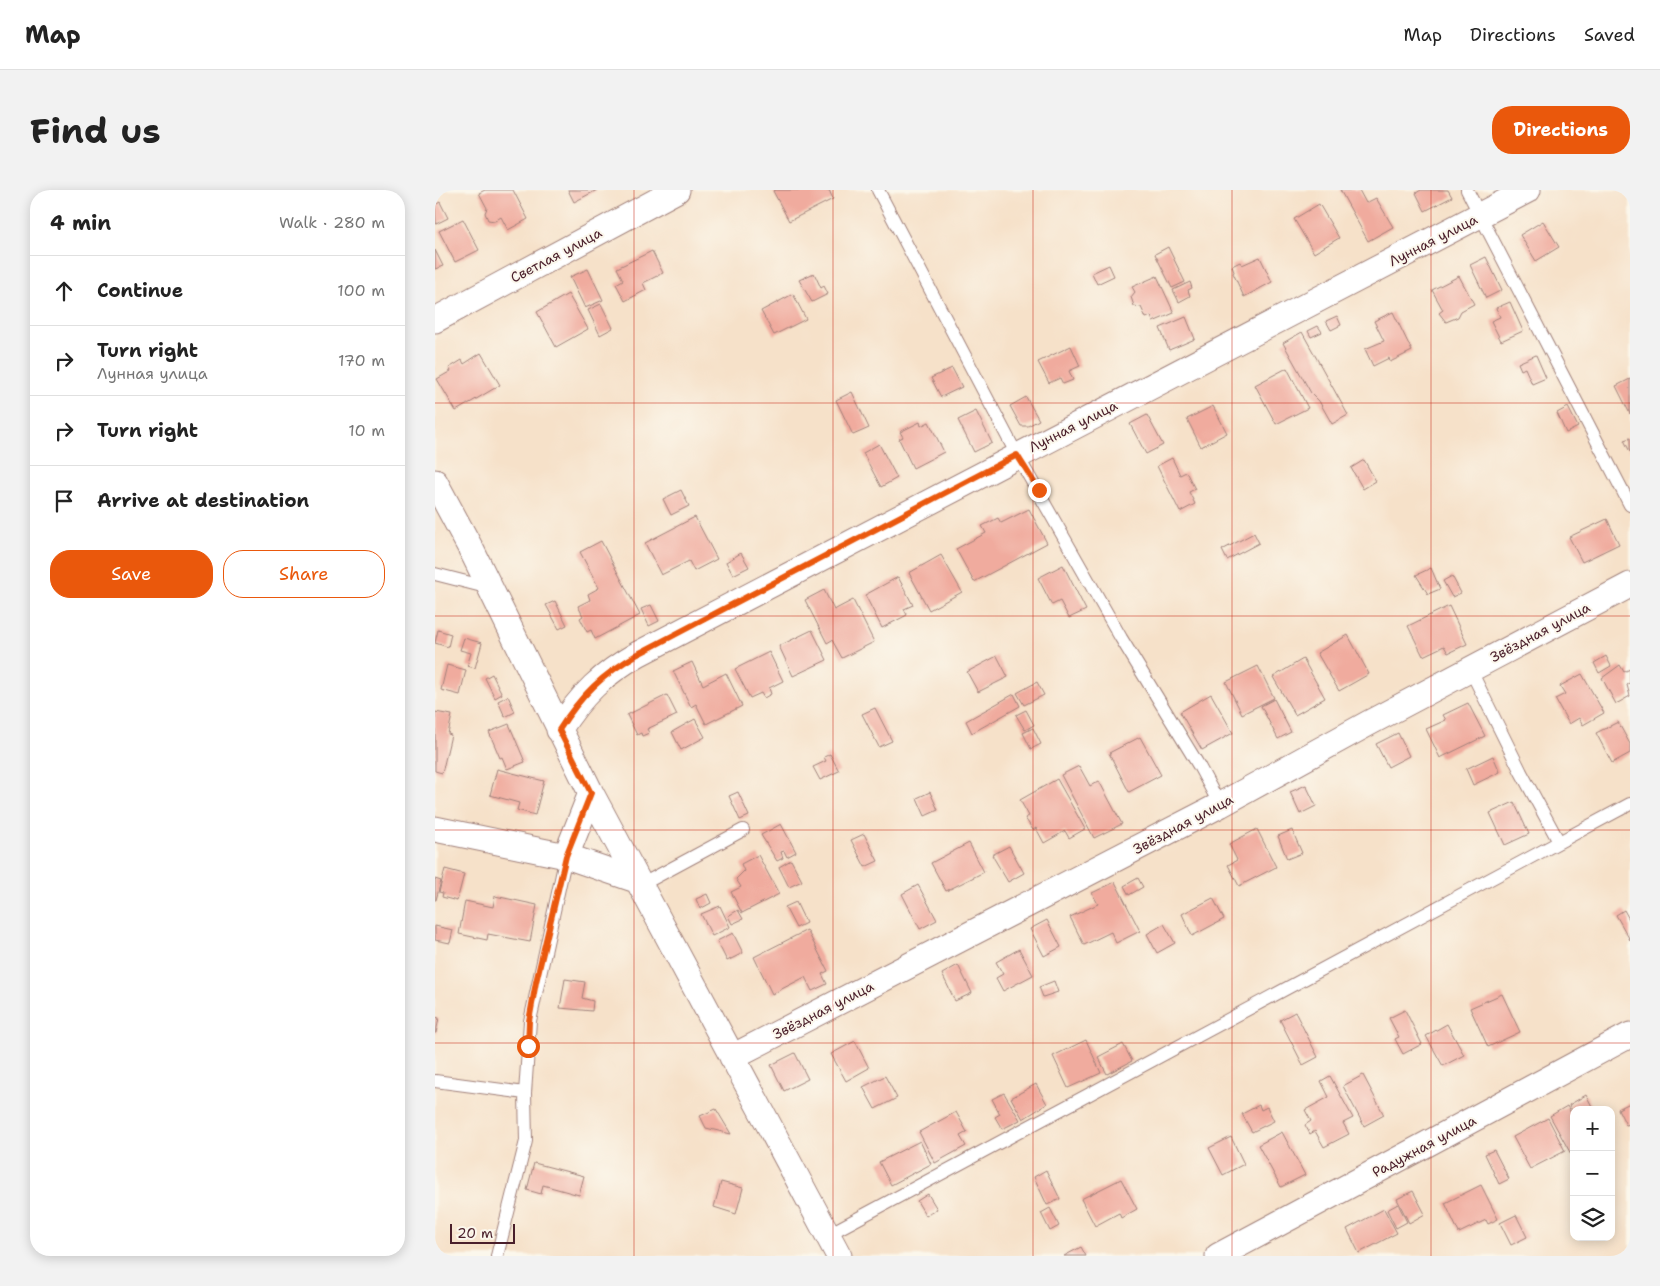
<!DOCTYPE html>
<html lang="en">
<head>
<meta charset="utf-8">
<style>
	body { margin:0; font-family:"Shantell Sans",sans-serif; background:#f2f2f2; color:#222 }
	.controls { position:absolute; right:15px; bottom:15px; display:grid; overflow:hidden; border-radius:10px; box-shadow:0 2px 12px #0003 }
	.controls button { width:45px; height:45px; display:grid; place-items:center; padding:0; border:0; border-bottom:1px solid #e0e0e0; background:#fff; color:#222; font:25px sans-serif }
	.scale { position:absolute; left:15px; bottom:12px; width:65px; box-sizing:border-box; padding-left:5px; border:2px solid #4a1f2b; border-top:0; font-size:14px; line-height:18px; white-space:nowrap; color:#4a1f2b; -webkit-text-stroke:4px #fbf7ec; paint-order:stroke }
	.stop { position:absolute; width:15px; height:15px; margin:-11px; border:4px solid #ea580c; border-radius:50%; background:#fff }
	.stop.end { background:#ea580c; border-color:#fff; box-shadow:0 1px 5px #0008 }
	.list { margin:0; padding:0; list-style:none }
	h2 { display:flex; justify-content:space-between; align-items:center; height:65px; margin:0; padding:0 20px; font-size:21px }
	h2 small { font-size:16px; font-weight:400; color:#767676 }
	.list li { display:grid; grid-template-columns:32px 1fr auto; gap:15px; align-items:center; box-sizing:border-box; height:70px; padding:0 20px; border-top:1px solid #e0e0e0 }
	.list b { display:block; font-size:19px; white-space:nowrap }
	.list p { margin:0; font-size:16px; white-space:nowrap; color:#767676 }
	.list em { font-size:16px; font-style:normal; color:#767676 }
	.actions { display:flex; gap:10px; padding:15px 20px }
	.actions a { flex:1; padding:11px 0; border:1px solid #ea580c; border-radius:20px; text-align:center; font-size:18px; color:#ea580c }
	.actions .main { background:#ea580c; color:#fff }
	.icon { flex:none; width:28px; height:28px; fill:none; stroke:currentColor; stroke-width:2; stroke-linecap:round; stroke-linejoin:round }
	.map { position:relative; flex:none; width:1195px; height:1066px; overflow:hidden; border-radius:20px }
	header { display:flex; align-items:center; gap:30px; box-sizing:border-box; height:70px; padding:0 25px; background:#fff; border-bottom:1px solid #e0e0e0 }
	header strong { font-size:24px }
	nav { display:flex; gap:28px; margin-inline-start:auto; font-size:18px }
	.intro { display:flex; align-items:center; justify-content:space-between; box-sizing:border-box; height:120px; padding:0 30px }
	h1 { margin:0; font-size:35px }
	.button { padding:12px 22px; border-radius:20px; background:#ea580c; color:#fff; font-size:18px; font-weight:700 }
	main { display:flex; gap:30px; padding:0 30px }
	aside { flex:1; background:#fff; border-radius:20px; box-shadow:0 2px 12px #0003 }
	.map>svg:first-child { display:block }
	.building { fill:#f0ab9e }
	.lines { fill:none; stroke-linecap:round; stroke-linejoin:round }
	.service-casing { stroke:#a0807a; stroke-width:14 }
	.minor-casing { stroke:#a0807a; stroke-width:27 }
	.service { stroke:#fff; stroke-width:12 }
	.minor { stroke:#fff; stroke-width:25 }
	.route { stroke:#ea580c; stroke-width:6 }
	.grid { fill:none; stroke:#c8321e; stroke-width:1; stroke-opacity:0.55 }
	.labels { text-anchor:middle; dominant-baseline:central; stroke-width:4; stroke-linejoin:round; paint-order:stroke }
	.street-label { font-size:14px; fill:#4a1f2b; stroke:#fbf7ec }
</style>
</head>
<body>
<header>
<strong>Map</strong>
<nav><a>Map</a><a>Directions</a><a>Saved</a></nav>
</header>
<div class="intro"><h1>Find us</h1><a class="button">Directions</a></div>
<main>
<aside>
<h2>4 min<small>Walk · 280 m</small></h2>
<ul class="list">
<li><svg class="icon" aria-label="ahead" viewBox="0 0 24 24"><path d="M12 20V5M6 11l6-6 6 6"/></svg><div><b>Continue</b></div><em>100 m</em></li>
<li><svg class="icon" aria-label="right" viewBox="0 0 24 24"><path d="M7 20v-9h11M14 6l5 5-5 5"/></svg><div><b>Turn right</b><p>Лунная улица</p></div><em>170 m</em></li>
<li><svg class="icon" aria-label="right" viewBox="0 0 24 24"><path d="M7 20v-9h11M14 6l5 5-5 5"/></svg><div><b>Turn right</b></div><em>10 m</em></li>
<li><svg class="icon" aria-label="arrive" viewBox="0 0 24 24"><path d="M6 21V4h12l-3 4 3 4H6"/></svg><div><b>Arrive at destination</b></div></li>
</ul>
<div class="actions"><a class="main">Save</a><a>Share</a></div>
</aside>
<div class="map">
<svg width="1195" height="1066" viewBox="0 0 1195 1066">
	<rect width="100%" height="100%" fill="#fbf7ec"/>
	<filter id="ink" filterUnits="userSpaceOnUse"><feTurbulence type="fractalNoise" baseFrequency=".02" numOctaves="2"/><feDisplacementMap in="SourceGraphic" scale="10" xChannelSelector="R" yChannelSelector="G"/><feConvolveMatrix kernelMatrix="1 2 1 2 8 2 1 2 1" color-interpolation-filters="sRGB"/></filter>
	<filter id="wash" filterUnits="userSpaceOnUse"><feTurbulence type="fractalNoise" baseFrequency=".0096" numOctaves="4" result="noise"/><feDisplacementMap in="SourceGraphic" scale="20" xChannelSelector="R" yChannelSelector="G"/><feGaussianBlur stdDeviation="1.12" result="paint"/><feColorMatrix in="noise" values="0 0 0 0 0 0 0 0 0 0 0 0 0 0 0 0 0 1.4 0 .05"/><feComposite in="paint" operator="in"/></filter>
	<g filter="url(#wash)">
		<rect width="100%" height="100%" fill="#f6e1c9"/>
		<g id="blocks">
			<path class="building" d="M50,0h28l15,29 -20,11 -7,-13 -6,4 -7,-1 -3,-7 2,-5 -8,-15z
				M133,0h29l-23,12z
				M341,0h53l4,9 -44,22 -16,-30z
				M905,0h19l7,13 10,-5 17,29 -25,14z
				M986,0h27l4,7 -27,14 -9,-18z
				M5,12l8,16 -12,6 -1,-19z
				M884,14l20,34 -25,15 -20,-34z
				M28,29l16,31 -24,12 -16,-31z
				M1108,31l16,26 -23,14 -16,-26z
				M733,57l17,35 -13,6 -17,-34z
				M0,60l8,16 -8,3z
				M217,61l11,22 -20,10 3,7 -21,11 -9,-17 7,-4 -6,-12z
				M825,67l12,25 -28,15 -11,-24 1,-1 -2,-6 8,-4 2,3z
				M1051,67l16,33 -16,8 -16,-33z
				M674,75l5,11 -17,8 -5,-11z
				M153,79l15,31 -18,8 -15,-31z
				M379,83l7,15 3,-2 4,8 -16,8 -13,-22z
				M722,86l17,37 -21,9 -2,-6 -5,2 -5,-11 -7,-1 -3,-9 4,-5 -3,-5z
				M1024,86l15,28 -13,7 -3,6 -12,5 -7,-9 4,-3 -11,-20z
				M755,92l2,6 -4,2 2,6 -11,6 -6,-12z
				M133,104l20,35 -32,18 -19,-35z
				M358,104l13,25 -32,16 -13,-24z
				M1075,112l13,29 -22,10 -10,-20 9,-4 -4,-9z
				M166,114l12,24 -13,7 -12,-25z
				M958,122l19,39 -22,11 -1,-4 -16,8 -8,-17 19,-8 -10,-20z
				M902,126l4,9 -10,5 -5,-9z
				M751,127l9,22 -26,11 -9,-22z
				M883,136l4,6 -11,5 -3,-6z
				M867,142l46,83 -16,9 -13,-23 -8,-8 -28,-50z
				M636,156l9,20 -11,5 4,9 -10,4 -3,-6 -11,5 -11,-21z
				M46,163l19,32 -44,26 -19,-32 14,-8 -2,-3 13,-8 2,4z
				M1101,165l10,23 -14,6 -7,-16 -4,2 -3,-7z
				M517,178l10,19 -21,10 -10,-19z
				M852,178l21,40 -32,16 -21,-39z
				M1195,189v35l-14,-28z
				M417,202l17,36 -16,7 -17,-35z
				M591,207l13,23 -11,6h-7l-11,-20z
				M778,216l14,27 -26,14 -14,-28z
				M1133,217l10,20 -12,6 -9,-20z
				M541,221l16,32 -18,9 -16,-32z
				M712,225l16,30 -17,9 -16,-30z
				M485,232l1,4 8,-4 15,30 -31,16 -14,-29 4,-2 -3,-5z
				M1195,248v14l-6,-12z
				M444,254l18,34 -16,9 -18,-34z
				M737,268l8,17 6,-3 9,17 -6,3 6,12 -15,8 -23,-46z
				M929,270l12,21 -13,8 -12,-21z
				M246,300l8,16 -18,9 -8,-16z
				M594,319l18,34 -73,39 -18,-33 30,-16 -4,-7 16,-8 3,5z
				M260,327l22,42 -23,12 -5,-10 -28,14 -16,-32z
				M1172,329l12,25 -37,18 -13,-25z
				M819,343l5,10 -32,17 -5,-10z
				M166,351l39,74 -45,24 -4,-9 -4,2 -7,-14 3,-2 -5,-10 12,-6 -2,-6 11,-6 -19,-36z
				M306,363l8,14 -16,8 -7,-13z
				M506,365l21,37 -33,18 -20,-37z
				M628,375l23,45 -17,8 -9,-17 -8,4 -14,-27z
				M996,378l9,21 -12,5 -12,-19z
				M1017,386l9,17 -9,4 -9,-16z
				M463,387l15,28 -9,4 3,6 -25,13 -17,-33z
				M389,400l10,20 19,-10 21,42 -32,16 -10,-18 -5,3 -22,-43z
				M120,411l12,24 -8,4 -13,-24z
				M216,415l8,16 -10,5 -8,-17z
				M1014,416l18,38 -19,9 -4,-7 -21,10 -15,-30z
				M3,440l13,4 -3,13 -13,-4z
				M377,440l15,30 -34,16 -14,-30z
				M913,445l21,39 -30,17 -22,-38z
				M29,448l18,5 -7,25 -8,-2 4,-13 -11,-3z
				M334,462l14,29 -14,7 2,6 -7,4 -3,-5 -11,5 -15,-29z
				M562,466l11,21 -30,15 -11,-20z
				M1171,466l5,10 -12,7 -5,-10z
				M868,469l22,39 -30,17 -22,-38z
				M257,472l11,23 23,-12 16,33 -36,18 -10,-20 -5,3 -18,-36z
				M12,475l19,5 -6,25 -19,-5z
				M1185,475l4,7 6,-3v14l-3,2 3,11 -14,8 -14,-26z
				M823,476l16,32 -32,16 -16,-32z
				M57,484l10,20 -7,4 -10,-20z
				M1147,484l22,39 -21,12 -4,-7 -10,6 -14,-25 10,-5 -5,-8z
				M602,492l7,13 -20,10 -7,-12z
				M579,504l6,12 -48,27 -6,-12z
				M776,504l22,39 -31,17 -22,-38z
				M232,505l10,20 -30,14 2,4 -7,3 -1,-3 -4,2 -10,-20z
				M73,506l7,16 -10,5 -7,-16z
				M839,509l17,33 -13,7 -17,-33z
				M1033,513l17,33 -45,22 -14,-29 20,-9 -3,-5z
				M440,518l17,33 -13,6 -17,-33z
				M591,520l8,15 -9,5 -9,-15z
				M0,522l17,3 -4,19 3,1 -9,38 -7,-2z
				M260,529l10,18 -24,13 -9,-18z
				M1183,532l12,22v9l-18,10 -16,-30z
				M74,534l16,38 -18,7 -5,-12 -2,1 -11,-26z
				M598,538l8,16 -10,5 -8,-16z
				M963,543l11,23 -21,11 -12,-23z
				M705,547l21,38 -32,17 -20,-39z
				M395,564l9,17 -19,9 -7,-13 13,-6 -2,-4z
				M1058,566l7,16 -27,13 -7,-16z
				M644,576l11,20 9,-5 23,43 -28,14 -33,-63z
				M62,579l47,12 -9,34 -18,-5 2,-7 -29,-8z
				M622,589l28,50 -16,9 -4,-7 -21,12 -8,-15 -3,2 -8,-12 4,-2 -9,-16z
				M871,595l10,21 -16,8 -10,-22z
				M303,602l11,24 -9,4 -11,-24z
				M495,602l8,18 -13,6 -8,-18z
				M1079,612l15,32 -24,11 -15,-32z
				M346,634l15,28 -9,5 -3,-6 -3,1 2,6 -6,3 -16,-26z
				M822,639l19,38 -37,19 -11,-21 9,-5 -8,-16z
				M857,640l10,23 -15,6 -9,-23z
				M429,644l14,27 -13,6 -14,-27z
				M534,653l15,29 -38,19 -15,-28z
				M574,656l15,27 -16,9 -16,-27z
				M323,665l21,39 -37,19 -11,-21 10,-5 -5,-8 8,-8 -3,-7z
				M356,670l11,21 -13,6 -10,-20z
				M10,679l19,5 -7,27 -15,-4 1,-4 -4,-1z
				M703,688l5,9 -14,8 -5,-9z
				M0,689l6,2 -5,19h-1z
				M680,692l25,49 -24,12 -5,-11 -27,13 -14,-28 28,-13 -6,-11z
				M483,695l19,35 -17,9 -18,-35z
				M272,704l4,9 -11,6 -4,-10z
				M60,706l42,9 -7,37 -42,-8 -1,6 -28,-6 6,-33 28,6z
				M778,708l11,21 -32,17 -10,-22z
				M361,712l10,21 -10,5 -11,-21z
				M285,716l10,21 -18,9 -11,-22z
				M303,720l5,9 -11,5 -4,-8z
				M1189,720l6,11v19l-14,-25z
				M612,730l14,27 -17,9 -14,-27z
				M729,734l11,19 -18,10 -10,-19z
				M0,736l18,4 -3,13 -15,-3z
				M372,740l21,41 -6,3 5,10 -15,7 -7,-14 -33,17 -18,-37z
				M298,743l10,20 -16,8 -10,-20z
				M584,759l14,26 -30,16 -7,-13 7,-4 -7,-12z
				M523,775l14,28 -17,8 -13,-27z
				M130,789l20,3 -3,16 11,3 -1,10 -32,-3z
				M619,791l4,11 -15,5 -4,-10z
				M1067,804l18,38 -32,15 -18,-39z
				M970,820l17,34 -19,10 -8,-15 4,-2 -10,-19z
				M860,822l23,45 -15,8 -23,-45z
				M0,827l4,1 -3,15h-1z
				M1012,834l17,31 -21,11 -17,-30z
				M651,850l15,33 -33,15 -15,-32z
				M420,851l14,27 -23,13 -15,-27z
				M688,854l9,17 -25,13 -9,-17z
				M360,863l13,26 -24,12 -13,-26z
				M928,885l21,40 -20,11 -21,-40z
				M450,886l12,22 -22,11 -12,-22z
				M895,886l23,42 -10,5 6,11 -25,13 -9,-16 -5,3 -5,-9 6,-4 -6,-11 24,-13 -8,-16z
				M601,894l11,20 -24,15 -12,-21z
				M569,903l16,27 -18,9 -7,-12 5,-3 -8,-15z
				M1151,905l8,15h-20v4l-5,-9z
				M1195,913v21l-4,1 -8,-16z
				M824,915l2,5 6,-3 7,14 -22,11 -10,-18z
				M1132,916l7,12v35l-3,1 -21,-38z
				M281,919l15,25 -25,-6 -6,-12z
				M521,922l11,20 -7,4 6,10 -31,17 -16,-31z
				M1113,928l17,33 -35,18 -17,-32z
				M847,942l23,43 -24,12 -23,-42z
				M796,947l13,27 -21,11 -14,-27z
				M485,951l11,23 -40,21 -12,-23z
				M1059,960l15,29 -10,5 -14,-30z
				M99,973l50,13 -5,19 -36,-10 -2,9 -14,-4z
				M611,980l14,29 -13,6 -13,-28z
				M686,989l16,30 -16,9 -2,-5 -24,13 -14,-27z
				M286,992l22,6 -7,26 -22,-7z
				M1046,995l17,34 -10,5 -2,-4 -27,13 -14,-30z
				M978,1001l12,23 -16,9 -12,-24z
				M493,1004l9,15 -11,7 -9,-15z
				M963,1014l9,18 -11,6 -9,-18z
				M615,1018l9,18 -9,5 -9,-18z
				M949,1019l13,24 -38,20 -12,-24z
				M1081,1025l11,22 -16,8 -11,-22z
				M646,1057l5,9h-22z"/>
		</g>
	</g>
	<g filter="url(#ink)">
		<use href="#blocks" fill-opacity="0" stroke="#a0807a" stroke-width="1"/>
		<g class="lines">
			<defs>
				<path id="service" d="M443,0l139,265 104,183 78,128 21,39
					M1032,0l163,315
					M0,384l55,14
					M1035,479l51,103 38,70
					M204,696l104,-56
					M0,891l90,12
					M392,1045l803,-431
					M62,1066l29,-115 -1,-48 5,-72 36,-165"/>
				<path id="minor" d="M0,130l242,-130
					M0,292l37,69 119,242 248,463
					M124,540c22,-35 44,-56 79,-76l890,-464
					M0,639l131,27 70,24
					M131,666l25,-63
					M297,867l488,-252 149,-82 261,-138
					M783,1066l412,-221"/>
			</defs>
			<use href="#service" class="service-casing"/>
			<use href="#minor" class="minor-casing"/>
			<use href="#service" class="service"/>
			<use href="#minor" class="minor"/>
		</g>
	</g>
	<g class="lines" filter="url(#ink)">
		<path class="route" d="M93,856l1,-25 7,-39 30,-126 25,-63 -32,-63c22,-35 44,-56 79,-76l379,-199 22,35"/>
	</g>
	<path class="grid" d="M199,0v1066M398,0v1066M598,0v1066M797,0v1066M996,0v1066M0,213h1195M0,426h1195M0,640h1195M0,853h1195"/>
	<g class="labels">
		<g class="street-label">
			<text transform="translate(998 50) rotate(-27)">Лунная улица</text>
			<text transform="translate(121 65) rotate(-28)">Светлая улица</text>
			<text transform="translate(638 236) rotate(-27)">Лунная улица</text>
			<text transform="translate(1105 442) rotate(-28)">Звёздная улица</text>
			<text transform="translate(748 634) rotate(-28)">Звёздная улица</text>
			<text transform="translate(388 820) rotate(-27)">Звёздная улица</text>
			<text transform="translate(989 956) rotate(-28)">Радужная улица</text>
		</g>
	</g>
</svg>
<div class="controls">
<button>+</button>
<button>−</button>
<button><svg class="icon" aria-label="layers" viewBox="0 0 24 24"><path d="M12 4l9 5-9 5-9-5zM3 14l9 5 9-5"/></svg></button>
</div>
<div class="scale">20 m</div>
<div class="stop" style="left:93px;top:856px"></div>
<div class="stop end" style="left:604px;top:300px"></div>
</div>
</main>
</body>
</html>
